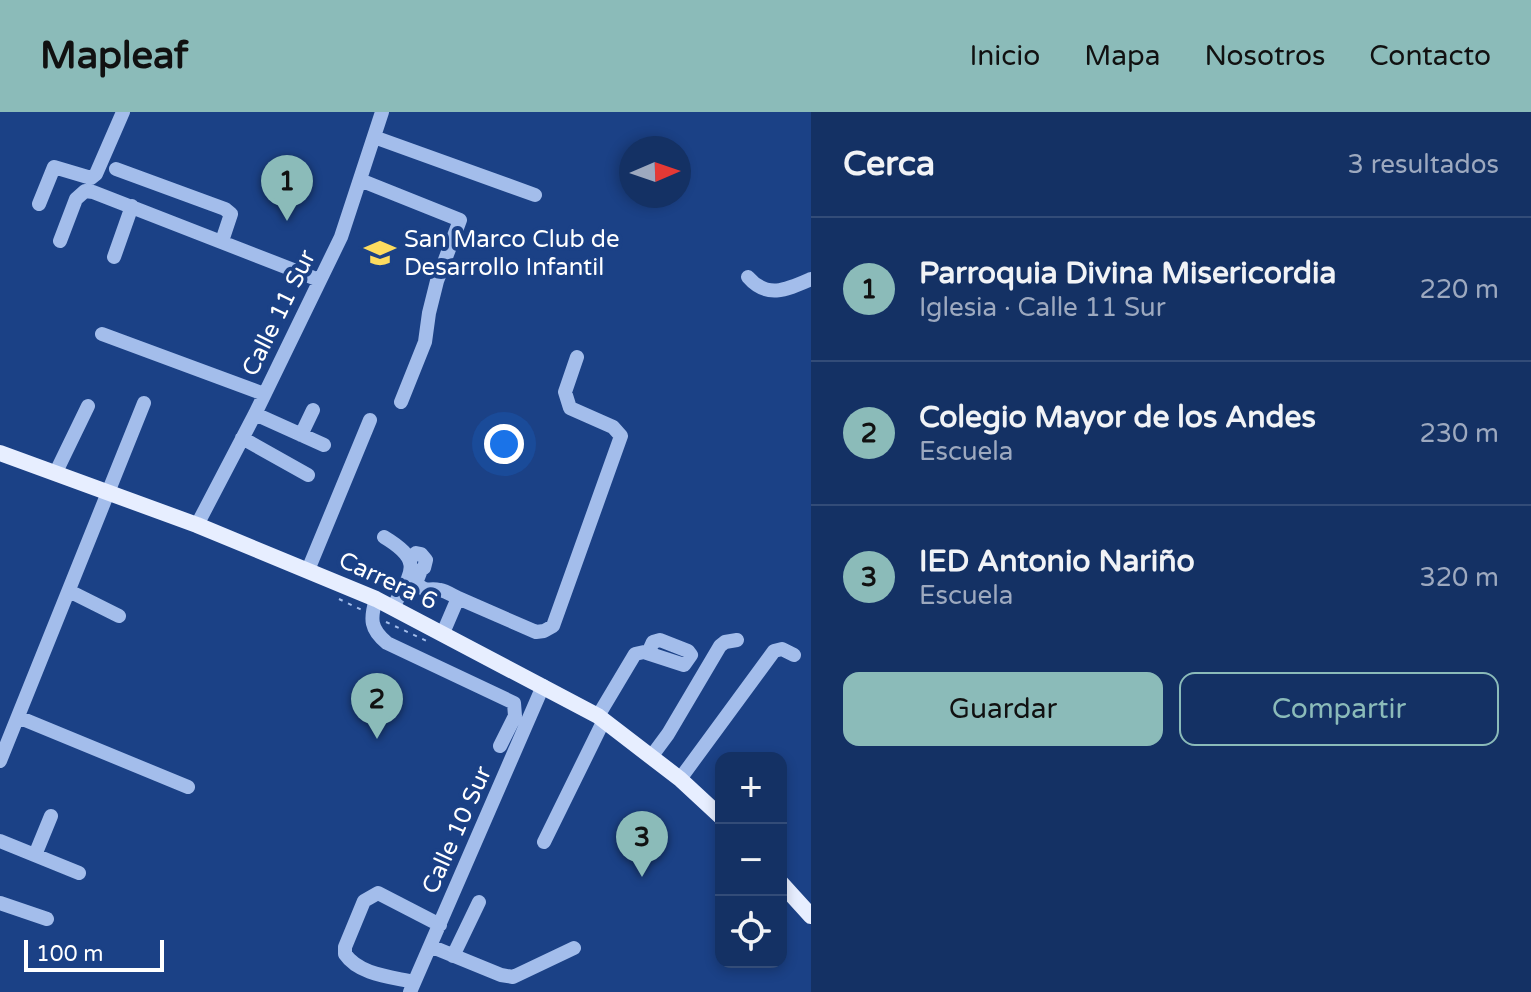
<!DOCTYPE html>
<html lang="es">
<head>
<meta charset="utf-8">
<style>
	body { margin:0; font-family:"Varela Round",sans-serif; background:#1d396a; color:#f1f3f6 }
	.controls { position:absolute; right:24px; bottom:24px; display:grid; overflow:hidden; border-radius:16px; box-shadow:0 4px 12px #0003 }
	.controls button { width:72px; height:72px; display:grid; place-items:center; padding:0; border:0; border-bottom:2px solid #334c78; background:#143164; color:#f1f3f6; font:40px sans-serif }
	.compass { position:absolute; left:619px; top:24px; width:72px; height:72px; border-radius:50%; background:#143164; box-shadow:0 4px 12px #0003; rotate:88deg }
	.scale { position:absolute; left:24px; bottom:20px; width:140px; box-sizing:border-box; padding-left:8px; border:4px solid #fff; border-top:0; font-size:22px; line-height:28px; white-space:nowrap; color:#fff; -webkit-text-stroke:6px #1b4186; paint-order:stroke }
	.you { position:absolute; left:504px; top:332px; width:28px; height:28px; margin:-20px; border:6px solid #fff; border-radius:50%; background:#1a73e8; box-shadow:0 0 0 12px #1a73e833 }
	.badge { display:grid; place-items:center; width:52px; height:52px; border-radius:50%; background:#8bbbb9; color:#111; font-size:26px; font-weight:700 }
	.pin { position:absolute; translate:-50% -66px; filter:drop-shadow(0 2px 4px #0008) }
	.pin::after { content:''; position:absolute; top:42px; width:28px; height:24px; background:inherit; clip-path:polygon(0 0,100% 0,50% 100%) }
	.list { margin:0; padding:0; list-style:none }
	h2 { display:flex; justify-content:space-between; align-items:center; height:104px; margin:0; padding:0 32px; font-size:34px }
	h2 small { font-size:26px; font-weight:400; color:#9da9bf }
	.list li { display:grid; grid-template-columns:52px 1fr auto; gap:24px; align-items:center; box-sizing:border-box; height:144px; padding:0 32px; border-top:2px solid #334c78 }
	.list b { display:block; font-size:30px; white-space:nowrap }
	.list p { margin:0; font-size:26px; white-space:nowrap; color:#9da9bf }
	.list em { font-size:26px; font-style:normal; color:#9da9bf }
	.actions { display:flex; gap:16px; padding:24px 32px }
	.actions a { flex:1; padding:18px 0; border:2px solid #8bbbb9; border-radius:16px; text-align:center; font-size:28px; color:#8bbbb9 }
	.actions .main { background:#8bbbb9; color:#111 }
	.icon { flex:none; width:44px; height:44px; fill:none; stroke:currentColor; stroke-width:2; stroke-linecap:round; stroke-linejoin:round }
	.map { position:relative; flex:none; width:811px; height:880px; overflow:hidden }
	header { display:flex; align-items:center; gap:48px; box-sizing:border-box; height:112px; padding:0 40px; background:#8bbbb9; color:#111 }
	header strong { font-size:38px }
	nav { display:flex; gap:44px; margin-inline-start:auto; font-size:28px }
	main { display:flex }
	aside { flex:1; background:#143164 }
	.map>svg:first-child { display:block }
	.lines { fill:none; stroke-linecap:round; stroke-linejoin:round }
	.path { stroke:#a3bdeb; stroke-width:2; stroke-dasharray:4 6; stroke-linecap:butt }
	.minor { stroke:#a3bdeb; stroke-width:14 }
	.major { stroke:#e7eeff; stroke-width:16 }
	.labels { text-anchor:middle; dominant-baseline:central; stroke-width:8; stroke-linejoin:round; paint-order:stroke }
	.poi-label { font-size:24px; fill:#fff; stroke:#1b4186; text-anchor:start }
	.street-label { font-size:24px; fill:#fff; stroke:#1b4186 }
</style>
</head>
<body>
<header>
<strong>Mapleaf</strong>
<nav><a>Inicio</a><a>Mapa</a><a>Nosotros</a><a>Contacto</a></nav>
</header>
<main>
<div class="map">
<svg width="811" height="880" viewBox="0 0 811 880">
	<rect width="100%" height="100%" fill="#1b4186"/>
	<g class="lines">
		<path class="path" d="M339,487l23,11
			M386,510l45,21"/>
		<path class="minor" d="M374,25l161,58
			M116,57l109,40 6,5 -9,27
			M360,68l100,40 -23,61 -8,32 -4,29 -24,60
			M39,92l15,-37 37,11 5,-4 27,-62
			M60,129l16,-42 9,-8 8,1 226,88
			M114,145l18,-51
			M748,165c19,22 38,13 63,2
			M102,222l162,60
			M255,302l69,31
			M301,323l12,-25
			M242,326l66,37
			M56,360l32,-66
			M197,413l58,-111 86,-177 41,-125
			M384,425c40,24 28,35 9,70
			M410,447l6,-6 5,1 5,6 -2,8 -9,5
			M308,458l62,-150
			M421,458l-5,13c12,11 11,4 24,7 6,1 12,5 18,8
			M69,479l50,25
			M376,487c-6,20 -6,30 11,44l127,60 1,13 -15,30
			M443,521l15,-35 78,34 8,-1 9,-5 68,-190 -8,-9 -43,-19 -5,-16 12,-35
			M598,604l37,-62 9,-2 40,13 7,-10 -3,-4 -28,-11 -7,2 -5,11
			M18,605l170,70
			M651,645l17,-23 52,-88 5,-4 12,-2
			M0,649l144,-358
			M680,667l94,-128 8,-2 12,6
			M0,729l79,32
			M544,730l60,-122
			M35,743l16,-39
			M0,791l47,16
			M430,834l71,29 12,2 61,-29
			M453,844l26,-54
			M414,870c-21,-5 -55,-7 -69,-28v-7l19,-46 14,-8 62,32
			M410,880l133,-306"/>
		<path class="major" d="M0,341l197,72 179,74 222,117 82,63 41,38
			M781,771l30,33"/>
	</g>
	<defs>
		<symbol id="school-bare" viewBox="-9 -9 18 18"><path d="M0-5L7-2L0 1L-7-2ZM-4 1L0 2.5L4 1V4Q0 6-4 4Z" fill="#fddc5f" stroke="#1b4186" stroke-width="2.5" paint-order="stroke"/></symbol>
	</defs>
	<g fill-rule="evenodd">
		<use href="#school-bare" x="358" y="119" width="44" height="44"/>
	</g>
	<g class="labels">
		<g class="poi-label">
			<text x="404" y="127">San Marco Club de<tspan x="404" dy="28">Desarrollo Infantil</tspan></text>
		</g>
		<g class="street-label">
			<text transform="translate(279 201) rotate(-64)">Calle 11 Sur</text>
			<text transform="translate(388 469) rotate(25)">Carrera 6</text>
			<text transform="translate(457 718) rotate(-66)">Calle 10 Sur</text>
		</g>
	</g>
</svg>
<div class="controls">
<button>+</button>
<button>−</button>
<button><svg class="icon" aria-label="locate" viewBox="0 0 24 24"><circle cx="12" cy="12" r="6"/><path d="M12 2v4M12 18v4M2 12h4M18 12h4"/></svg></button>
</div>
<svg class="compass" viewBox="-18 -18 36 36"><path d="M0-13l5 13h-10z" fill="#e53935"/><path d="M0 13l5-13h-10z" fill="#9da9bf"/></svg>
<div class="scale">100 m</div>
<div class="you"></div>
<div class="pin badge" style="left:287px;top:109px">1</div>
<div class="pin badge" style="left:377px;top:627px">2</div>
<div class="pin badge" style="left:642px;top:765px">3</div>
</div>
<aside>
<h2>Cerca<small>3 resultados</small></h2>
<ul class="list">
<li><span class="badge">1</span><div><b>Parroquia Divina Misericordia</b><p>Iglesia · Calle 11 Sur</p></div><em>220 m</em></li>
<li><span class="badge">2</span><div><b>Colegio Mayor de los Andes</b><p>Escuela</p></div><em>230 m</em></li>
<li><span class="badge">3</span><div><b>IED Antonio Nariño</b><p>Escuela</p></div><em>320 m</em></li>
</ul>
<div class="actions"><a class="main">Guardar</a><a>Compartir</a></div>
</aside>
</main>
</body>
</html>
